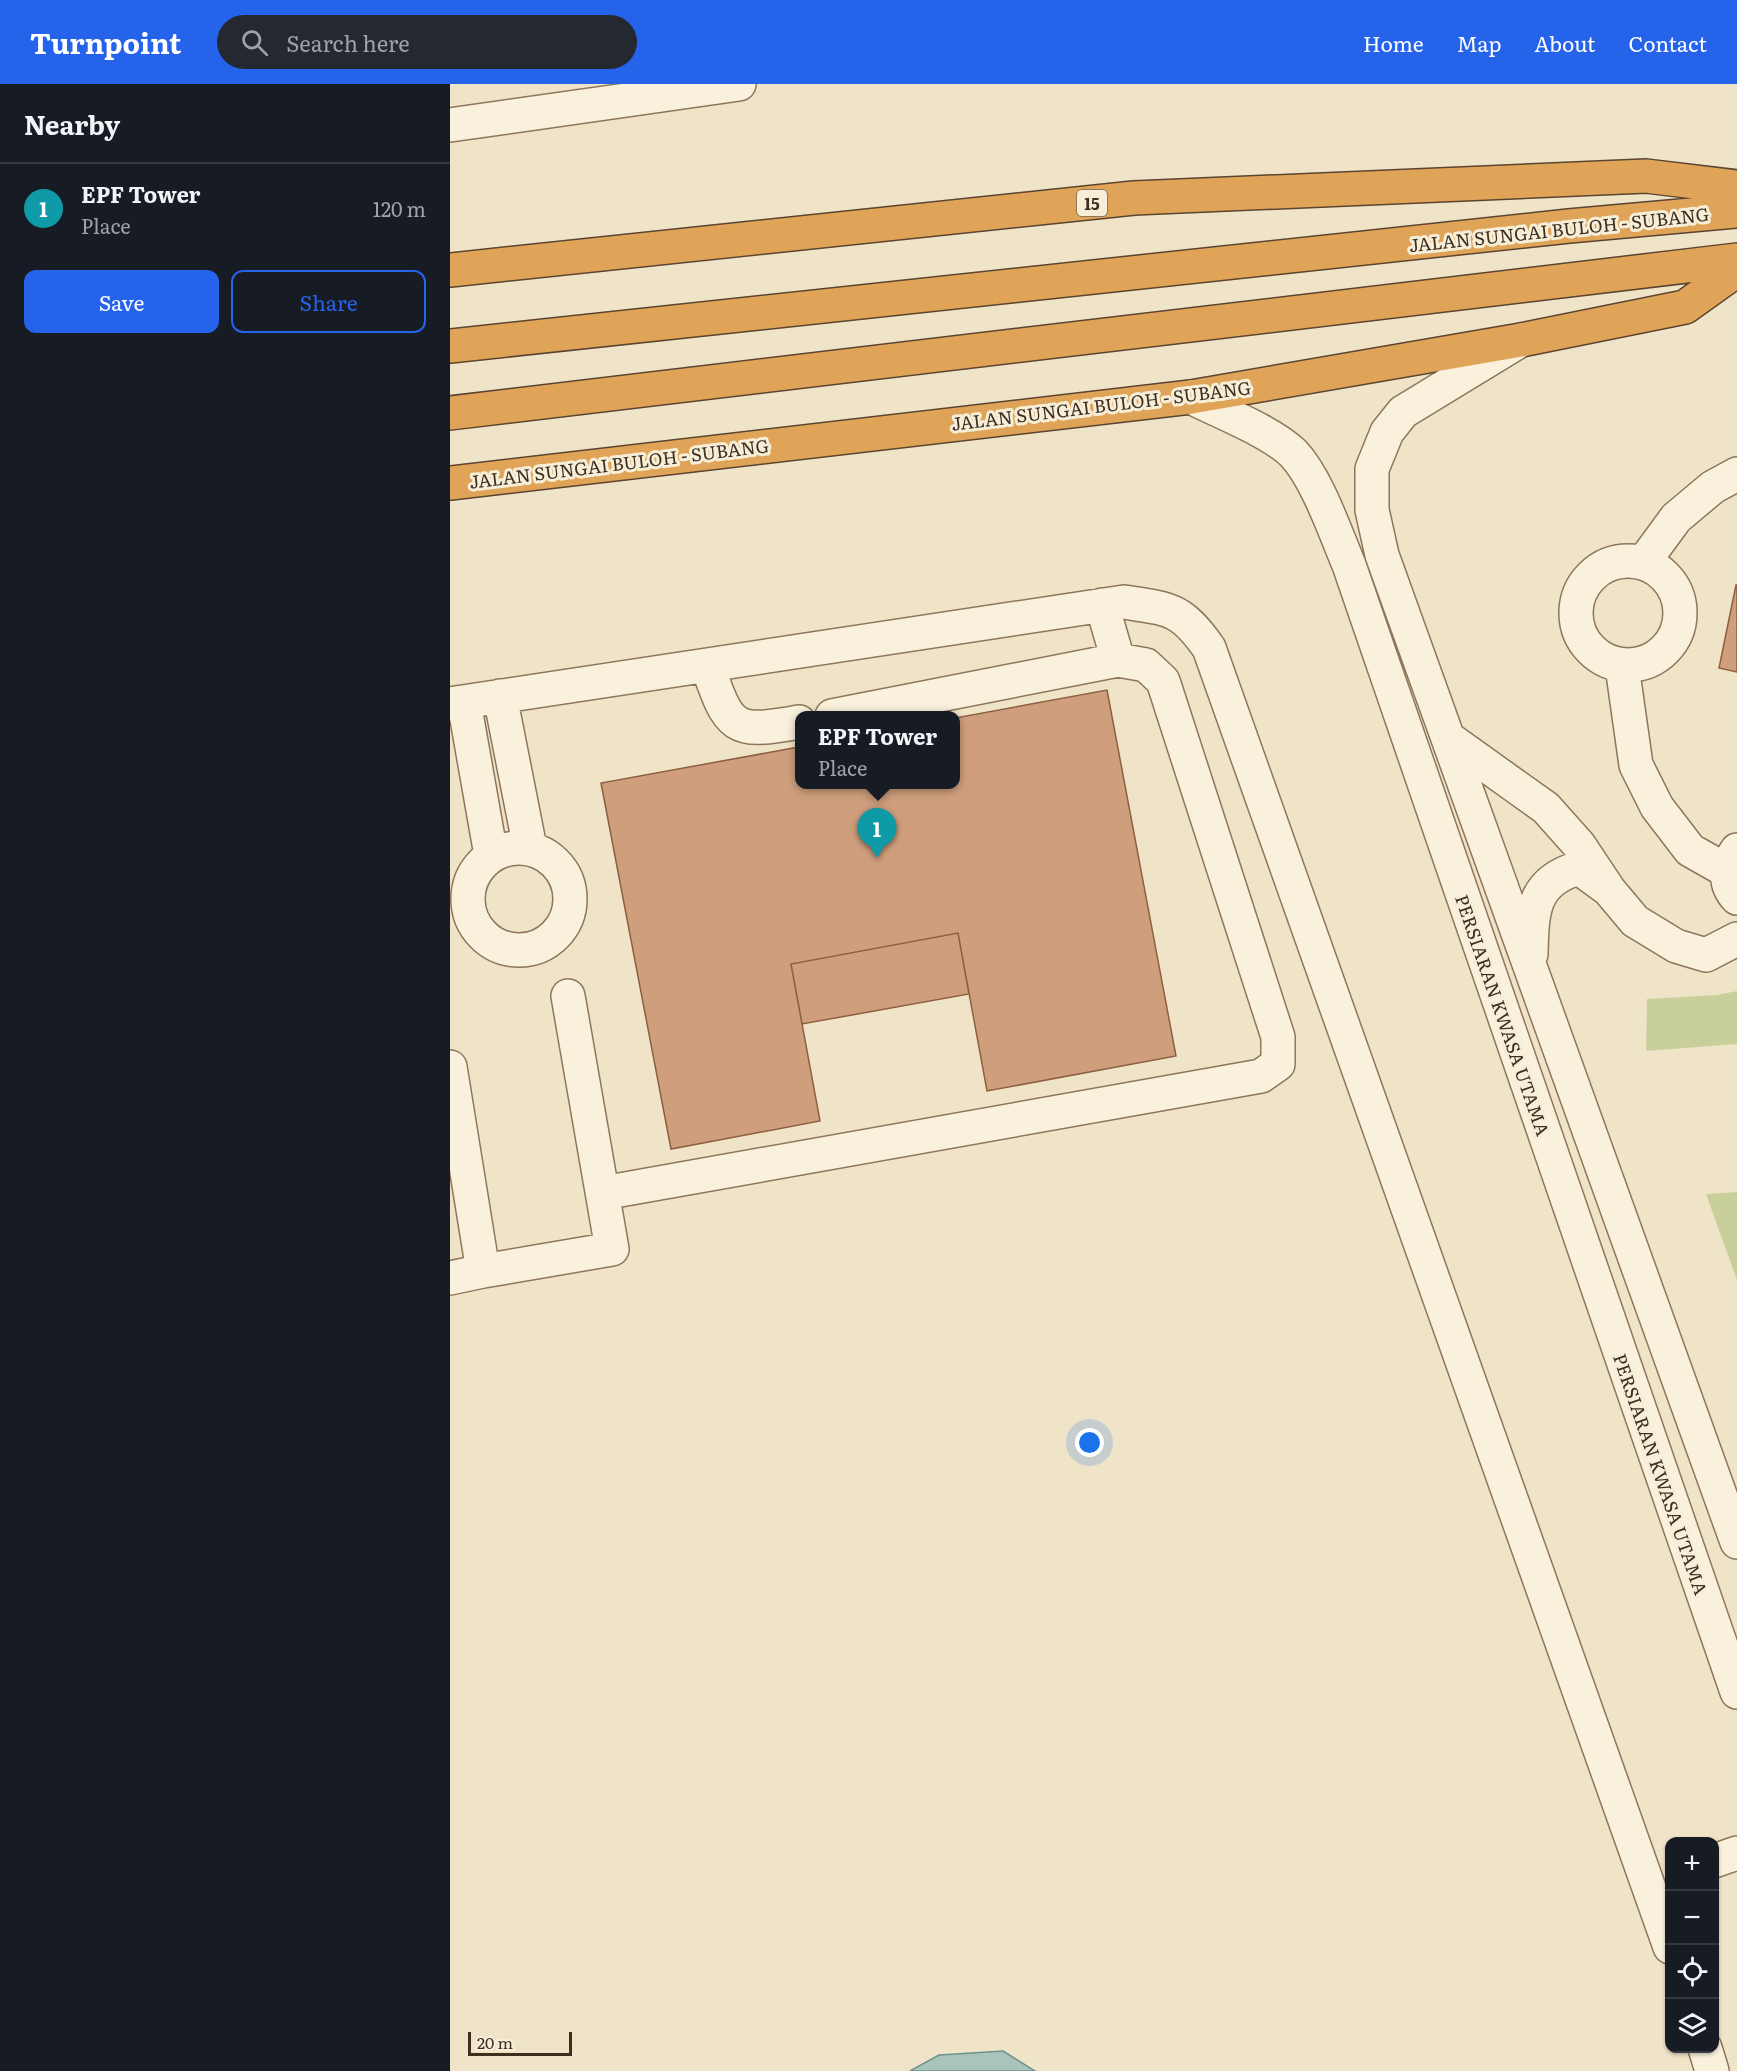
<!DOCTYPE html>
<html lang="en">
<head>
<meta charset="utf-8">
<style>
	body { margin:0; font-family:Literata,serif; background:#242831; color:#f1f3f6 }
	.controls { position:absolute; right:18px; bottom:18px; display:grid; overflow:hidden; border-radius:12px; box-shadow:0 2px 4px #0004 }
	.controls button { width:54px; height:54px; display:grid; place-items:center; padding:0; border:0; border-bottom:2px solid #363941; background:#171b24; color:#f1f3f6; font:30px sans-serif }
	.scale { position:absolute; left:18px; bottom:15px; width:104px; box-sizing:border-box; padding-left:6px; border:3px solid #3d2e20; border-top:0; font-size:16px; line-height:21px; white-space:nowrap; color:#3d2e20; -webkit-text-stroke:4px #f7eed8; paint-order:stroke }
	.you { position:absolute; left:640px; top:1359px; width:21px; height:21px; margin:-15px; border:4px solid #fff; border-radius:50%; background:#1a73e8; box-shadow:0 0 0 9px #1a73e833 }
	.badge { display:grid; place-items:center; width:39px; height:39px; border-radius:50%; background:#2563eb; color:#fff; font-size:20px; font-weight:700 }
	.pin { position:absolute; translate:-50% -50px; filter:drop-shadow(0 2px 3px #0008) }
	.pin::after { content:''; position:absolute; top:32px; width:21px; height:18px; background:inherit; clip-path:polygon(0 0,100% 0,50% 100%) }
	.popup { position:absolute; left:345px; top:627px; width:165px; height:78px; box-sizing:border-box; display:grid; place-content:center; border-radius:12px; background:#171b24; filter:drop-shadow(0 2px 4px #0005); font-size:20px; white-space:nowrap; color:#9ea1a6 }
	.popup b { font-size:22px; color:#f1f3f6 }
	.popup::after { content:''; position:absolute; left:50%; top:100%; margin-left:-12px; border:12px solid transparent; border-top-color:#171b24 }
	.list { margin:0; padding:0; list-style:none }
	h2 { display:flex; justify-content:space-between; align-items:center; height:78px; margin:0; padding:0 24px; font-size:26px }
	h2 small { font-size:20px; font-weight:400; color:#9ea1a6 }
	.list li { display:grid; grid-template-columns:39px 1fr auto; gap:18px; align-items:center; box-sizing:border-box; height:90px; padding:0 24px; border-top:2px solid #363941 }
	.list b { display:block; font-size:22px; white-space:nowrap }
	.list p { margin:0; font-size:20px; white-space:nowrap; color:#9ea1a6 }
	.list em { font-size:20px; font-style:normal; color:#9ea1a6 }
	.actions { display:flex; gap:12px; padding:18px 24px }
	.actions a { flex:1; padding:14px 0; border:2px solid #2563eb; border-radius:12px; text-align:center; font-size:21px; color:#2563eb }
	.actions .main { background:#2563eb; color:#fff }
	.icon { flex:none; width:33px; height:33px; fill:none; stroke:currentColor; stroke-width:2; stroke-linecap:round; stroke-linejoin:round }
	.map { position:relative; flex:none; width:1287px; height:1987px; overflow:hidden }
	header { display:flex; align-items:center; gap:36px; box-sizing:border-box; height:84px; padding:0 30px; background:#2563eb; color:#fff }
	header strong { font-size:28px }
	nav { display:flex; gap:33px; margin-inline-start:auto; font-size:21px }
	.search { width:420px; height:54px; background:#242831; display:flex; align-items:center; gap:15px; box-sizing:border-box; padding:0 21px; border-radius:33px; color:#9ea1a6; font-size:22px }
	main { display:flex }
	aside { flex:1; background:#171b24 }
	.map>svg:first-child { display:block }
	.green { fill:#c9cf9b }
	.water { fill:#a9c4bc; stroke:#6f938a; stroke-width:1.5 }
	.building { fill:#cf9f7d; stroke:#8d5f41; stroke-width:1.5 }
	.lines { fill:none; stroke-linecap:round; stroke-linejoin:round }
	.minor-casing { stroke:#8d765c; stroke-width:36 }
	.highway-casing { stroke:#5b4430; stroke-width:36 }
	.minor { stroke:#faf1dc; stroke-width:33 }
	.highway { stroke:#e0a458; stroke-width:33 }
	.labels { text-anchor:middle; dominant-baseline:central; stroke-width:6; stroke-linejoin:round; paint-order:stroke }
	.shield { fill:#f7eed8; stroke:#756857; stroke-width:1.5 }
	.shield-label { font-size:16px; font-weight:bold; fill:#3d2e20 }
	.street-label { font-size:18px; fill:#3d2e20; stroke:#f7eed8 }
</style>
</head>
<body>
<header>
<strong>Turnpoint</strong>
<div class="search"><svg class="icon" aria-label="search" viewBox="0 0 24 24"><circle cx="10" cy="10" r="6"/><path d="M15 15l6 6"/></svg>Search here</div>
<nav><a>Home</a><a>Map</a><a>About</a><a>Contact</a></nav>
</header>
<main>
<aside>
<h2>Nearby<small></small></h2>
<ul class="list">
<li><span class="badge" style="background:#0f9aa8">1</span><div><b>EPF Tower</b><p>Place</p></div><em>120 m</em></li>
</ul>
<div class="actions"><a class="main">Save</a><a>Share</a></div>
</aside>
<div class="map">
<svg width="1287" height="1987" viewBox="0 0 1287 1987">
	<rect width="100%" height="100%" fill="#f0e4c8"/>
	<path class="green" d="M1287,907v53l-91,7 1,-52 70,-4z
		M1287,1108v88l-31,-86z"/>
	<path class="water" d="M553,1967l32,20h-125l29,-16z"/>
	<path class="building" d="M1286,501h1v87l-18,-4z
		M657,606l69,366 -189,35 -29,-158 -167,31 29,157 -149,28 -70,-366 198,-36v37h156v-66z
		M508,849l11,61 -167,30 -11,-60z"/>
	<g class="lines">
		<defs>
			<path id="minor" d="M0,41l289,-41
				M1071,256l-118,72 -16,20 -15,37v41l10,45 355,987
				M741,313c29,15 79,34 102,56 24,25 42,79 56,112l388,1127
				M1126 529a52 52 0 1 1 104 0a52 52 0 1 1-104 0Z
				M1193,479l33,-45 37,-31 24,-13
				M652,521l16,55
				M257,581c22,62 24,70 92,57
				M1172,582l14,99 21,42 33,43 37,21
				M50,612l30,152
				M14,618l27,153
				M0,620l674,-102c46,7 57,6 85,46l461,1299
				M998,654l98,70 33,37 30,45 26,31 41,25 30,9 31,-16
				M18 815a51 51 0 1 1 102 0a51 51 0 1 1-102 0Z
				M1287,766c-11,15 -14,33 0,48
				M1081,870c1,-42 1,-73 48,-86l26,19
				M0,983l33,204 -33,7
				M153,1109l658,-117 17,-12v-27l-115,-356 -17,-16 -28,-5 -286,56
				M33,1187l129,-22 -44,-253
				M1264,1777l23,-8
				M1255,1964l7,23"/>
			<path id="highway" d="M0,186l684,-72 512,-22 91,11
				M0,262l1119,-120 168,-15
				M0,329l1287,-153
				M0,399l741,-86 330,-57 164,-33 52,-37"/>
		</defs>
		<use href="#minor" class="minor-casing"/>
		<use href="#highway" class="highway-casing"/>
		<use href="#minor" class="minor"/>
		<use href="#highway" class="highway"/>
	</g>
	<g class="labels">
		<rect class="shield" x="627" y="106" width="30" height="26" rx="4.5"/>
		<g class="shield-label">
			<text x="642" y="119">15</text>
		</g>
		<g class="street-label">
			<text transform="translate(1109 145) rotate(-6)">JALAN SUNGAI BULOH - SUBANG</text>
			<text transform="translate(651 321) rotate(-7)">JALAN SUNGAI BULOH - SUBANG</text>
			<text transform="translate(169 379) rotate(-7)">JALAN SUNGAI BULOH - SUBANG</text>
			<text transform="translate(1053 931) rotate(71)">PERSIARAN KWASA UTAMA</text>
			<text transform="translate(1211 1390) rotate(71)">PERSIARAN KWASA UTAMA</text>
		</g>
	</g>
</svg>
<div class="controls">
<button>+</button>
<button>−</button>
<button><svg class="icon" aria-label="locate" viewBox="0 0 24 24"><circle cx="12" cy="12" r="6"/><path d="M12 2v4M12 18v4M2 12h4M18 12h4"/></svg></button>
<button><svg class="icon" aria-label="layers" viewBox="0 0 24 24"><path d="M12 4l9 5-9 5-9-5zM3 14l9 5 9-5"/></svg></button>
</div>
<div class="scale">20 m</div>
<div class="you"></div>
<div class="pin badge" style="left:427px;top:774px;background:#0f9aa8">1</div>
<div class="popup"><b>EPF Tower</b>Place</div>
</div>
</main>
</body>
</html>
